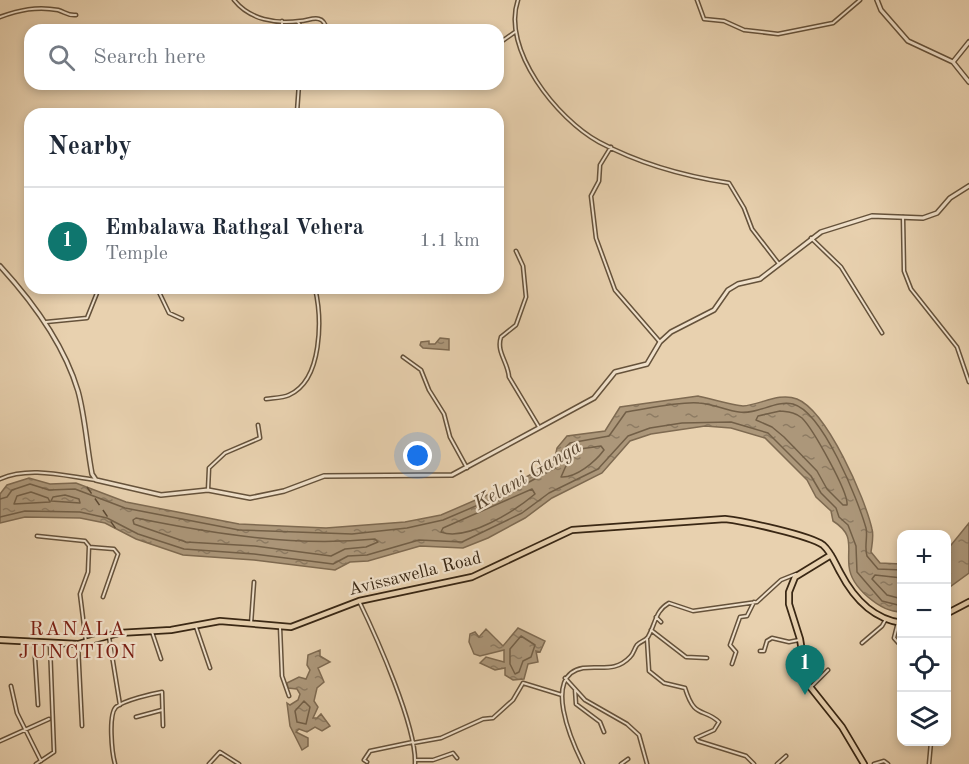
<!DOCTYPE html>
<html lang="en">
<head>
<meta charset="utf-8">
<style>
	body { margin:0; font-family:"Old Standard TT",serif; background:#f2f2f3; color:#1f2937 }
	.controls { position:absolute; right:18px; bottom:18px; display:grid; overflow:hidden; border-radius:12px; box-shadow:0 3px 9px #0003 }
	.controls button { width:54px; height:54px; display:grid; place-items:center; padding:0; border:0; border-bottom:2px solid #e0e1e3; background:#fff; color:#1f2937; font:30px sans-serif }
	.you { position:absolute; left:418px; top:456px; width:21px; height:21px; margin:-15px; border:4px solid #fff; border-radius:50%; background:#1a73e8; box-shadow:0 0 0 9px #1a73e833 }
	.badge { display:grid; place-items:center; width:39px; height:39px; border-radius:50%; background:#0f766e; color:#fff; font-size:20px; font-weight:700 }
	.pin { position:absolute; translate:-50% -50px; filter:drop-shadow(0 2px 3px #0008) }
	.pin::after { content:''; position:absolute; top:32px; width:21px; height:18px; background:inherit; clip-path:polygon(0 0,100% 0,50% 100%) }
	.list { margin:0; padding:0; list-style:none }
	h2 { display:flex; justify-content:space-between; align-items:center; height:78px; margin:0; padding:0 24px; font-size:26px }
	h2 small { font-size:20px; font-weight:400; color:#747a83 }
	.list li { display:grid; grid-template-columns:39px 1fr auto; gap:18px; align-items:center; box-sizing:border-box; height:108px; padding:0 24px; border-top:2px solid #e0e1e3 }
	.list b { display:block; font-size:22px; white-space:nowrap }
	.list p { margin:0; font-size:20px; white-space:nowrap; color:#747a83 }
	.list em { font-size:20px; font-style:normal; color:#747a83 }
	.icon { flex:none; width:33px; height:33px; fill:none; stroke:currentColor; stroke-width:2; stroke-linecap:round; stroke-linejoin:round }
	.map { position:relative; flex:none; width:969px; height:764px; overflow:hidden }
	.search { position:absolute; background:#fff; box-shadow:0 3px 9px #0003; left:24px; top:24px; width:480px; height:66px; display:flex; align-items:center; gap:15px; box-sizing:border-box; padding:0 21px; border-radius:18px; color:#747a83; font-size:22px }
	.panel { position:absolute; background:#fff; box-shadow:0 3px 9px #0003; left:24px; top:108px; width:480px; height:186px; border-radius:18px }
	.map>svg:first-child { display:block }
	.water { fill:url(#water-ripples); stroke:#7e6a51; stroke-width:1.5 }
	.lines { fill:none; stroke-linecap:round; stroke-linejoin:round }
	.shore { stroke:#725f47; stroke-width:1.5 }
	.ferry { stroke:#5c4933; stroke-width:1.5; stroke-dasharray:8 6; stroke-linecap:butt }
	.minor-casing { stroke:#65523b; stroke-width:5 }
	.tertiary-casing { stroke:#65523b; stroke-width:6 }
	.primary-casing { stroke:#392714; stroke-width:8 }
	.minor { stroke:#f0e1cb; stroke-width:2 }
	.tertiary { stroke:#f0e1cb; stroke-width:3 }
	.primary { stroke:#e8d1af; stroke-width:4.5 }
	.labels { text-anchor:middle; dominant-baseline:central; stroke-width:4.5; stroke-linejoin:round; paint-order:stroke }
	.street-label { font-size:18px; fill:#392714; stroke:#f0e1cb }
	.water-label { font-size:20px; font-style:italic; fill:#5c4933; stroke:#f0e1cb }
	.neighbourhood-label { font-size:20px; letter-spacing:1.5px; fill:#7a1f14; stroke:#f0e1cb }
</style>
</head>
<body>
<div class="map">
<svg width="969" height="764" viewBox="0 0 969 764">
	<defs>
		<pattern id="water-ripples" width="26" height="14" patternUnits="userSpaceOnUse" patternTransform="scale(1.5)"><rect width="26" height="14" fill="#ac977a"/><path d="M2 4q2-2 4 0t4 0M15 11q2-2 4 0t4 0" fill="none" stroke="#8d7b63"/></pattern>
	</defs>
	<rect width="100%" height="100%" fill="#e8d1af"/>
	<filter id="stains"><feTurbulence type="fractalNoise" baseFrequency=".00333" numOctaves="4"/><feColorMatrix values="0 0 0 0 .2 0 0 0 0 .09 0 0 0 0 .02 0 0 0 .5 -.17"/></filter>
	<radialGradient id="worn" r=".72"><stop offset=".6" stop-color="#630" stop-opacity="0"/><stop offset="1" stop-color="#630" stop-opacity=".3"/></radialGradient>
	<path class="water" d="M440,338l9,1v11l-26,-2 -3,-3 1,-3 8,-1v3h6z
		M698,396c9,2 39,10 45,10 17,-1 36,-14 54,-7 30,12 68,99 75,130 2,7 0,15 -1,23l9,11 21,1v48c-20,0 -50,-24 -52,-46 -2,-20 6,-31 -16,-45l-2,-10 -15,-14 -9,-17 -42,-42 -34,-10 -26,-2 -54,8 -21,7 -28,32 -50,25 -27,20 -37,20 -25,10 -43,-2 -52,15 -18,1 -15,8 -81,-10 -71,-5 -47,-16 -31,-16 -25,-5 -55,-1 -25,6v-29l7,-9 22,-7 21,6 26,-1 50,19 113,22 87,4 79,-6 36,-7 74,-32 39,-21 3,-14 10,-12 38,-5 15,-24z
		M969,523v50l-22,16v-39z
		M518,628l27,13 -5,11 -4,-1 2,11 -10,2 -4,15 -11,1 -8,-5v-7l-10,2 -15,-7 6,-6 18,5v-12l-24,6 -6,-2 -5,-12 1,-8 5,-2 4,5 7,-8 17,17z
		M320,650v6l10,6 -12,6 6,14 -7,6 -3,13 4,6 -5,11h4l4,-4 9,12 -8,5 -7,-4 -8,5 -8,-3 -3,3 12,6v8l-6,4 -12,-24 -3,-23 3,2 8,-5 2,-6 -3,-5 -9,-1 -1,-5 12,-6 7,2 4,-9 -3,-5 1,-10z"/>
	<g class="lines">
		<path class="shore" d="M780,411c8,1 15,1 22,7 11,11 47,75 45,87h-4l-16,-16 -10,-18 -33,-34 -12,-10 -16,-7 2,-4z
			M601,446l3,4c-9,12 -28,28 -43,27l12,-27z
			M532,489l3,5c-19,16 -68,48 -94,38l2,-4z
			M31,492l17,6 2,4 -36,2 3,-8z
			M65,495l14,4 1,4 -29,-2 2,-4z
			M0,499l7,-2 5,-7 18,-6 19,6 26,-1 50,19 114,22 113,4 55,-6 36,-8 75,-32 39,-21 5,-16 8,-8 39,-7 17,-24c20,-3 54,-11 73,-9 14,1 27,7 40,9 18,3 36,-12 54,-8 30,8 65,96 73,124 2,9 -2,19 1,28l11,13 24,1
			M0,517l25,-6 55,1 27,6 31,16 46,15 70,5 79,10 15,-8 19,-1 52,-15 43,2 60,-29 27,-20 49,-24 30,-33 22,-8 32,-5 49,-1 37,11 43,43 10,17 15,15 3,9 9,8 8,21 1,26 25,29 20,5
			M136,518c79,16 158,29 239,21l3,3 -12,5 -21,2 -14,7 -76,-10 -69,-4 -52,-18 -1,-4z
			M902,578l-27,-3 -3,4 15,16 15,4
			M521,636l14,9 -4,12 -8,4 -4,11 -4,2 -5,-10v-15z
			M304,701l6,6 -4,17 -9,-2 -2,-11z"/>
		<path class="ferry" d="M87,487l29,42"/>
		<defs>
			<path id="minor" d="M234,0c16,20 42,24 66,21 6,0 14,-4 19,-2 5,1 7,7 8,11
				M518,0c-17,49 39,119 81,142 41,22 84,34 130,41l15,25 8,21 27,35
				M697,0l7,19 20,2 20,9 34,4 55,-11 27,-23
				M0,17c19,-7 37,-11 58,-7 7,2 10,6 18,5
				M298,22l5,8
				M282,30v-9
				M498,44l17,-12
				M297,112l2,-28
				M611,147l-11,18 -1,16 -8,15 5,42 19,52 45,52
				M903,217l1,54 7,18 46,58 12,35
				M811,238l30,29 41,66
				M516,251l7,15 3,31 -10,28 -15,12c-5,15 7,25 8,40l30,50
				M157,288l12,25 13,6
				M46,322l41,-4 12,-30
				M403,357l18,13 8,20 15,24 6,23 17,31
				M266,399c6,-1 17,-1 23,-4 34,-15 33,-77 26,-107
				M0,479c30,-13 64,-3 96,1
				M208,490l1,-22 16,-15 35,-15 -2,-13
				M37,536l48,5 4,5 -1,26 -8,22 6,48
				M89,547l25,2 4,5 -15,43
				M359,601c17,35 58,126 56,163
				M656,617l5,5
				M898,622l-4,16 8,9
				M251,624l3,-42
				M196,627l14,41
				M280,627l2,49 7,20
				M651,630l35,27 21,1
				M152,632l9,27
				M109,637l11,68
				M647,639l2,32 15,12 21,5c10,32 18,19 34,34l-5,8 -18,8 2,3 48,15 8,8
				M34,642l4,63
				M862,643l20,-17 4,-7
				M78,645l4,81
				M760,651h4l3,-10 5,-3 17,4 10,-2
				M732,664l4,-12 -6,-7 10,-28 7,-1 7,-14
				M565,678l20,22 42,24 12,11 8,29
				M11,686l6,27 24,48
				M810,688l18,-18
				M575,689l1,15 24,18 4,10
				M136,717l26,-7
				M0,741l49,-22
				M413,743l28,-5 42,-19 10,-1 20,-18 10,-17 39,12
				M416,760h17l20,-7 4,5
				M367,762l-3,-2 6,-9 43,-9
				M36,764l18,-12 -4,-107
				M115,764c-3,-11 -7,-49 1,-57 9,-7 35,-13 46,-15l1,34
				M209,764l11,-12 19,12
				M583,764c-11,-22 -41,-89 0,-96 18,-2 33,4 47,-11 4,-4 4,-8 7,-12 4,-4 8,-4 11,-8 8,-14 7,-26 21,-34l24,8 64,-9 24,-22 15,-6
				M621,764l7,-5
				M777,764l9,-8
				M874,764l10,-3 4,3
				M929,764l2,-22"/>
			<path id="tertiary" d="M877,0l4,10 27,31 45,21 16,20
				M953,62l16,-20
				M0,266c33,36 64,78 78,125 7,25 9,57 14,83l4,6 65,15 47,-5 42,8 34,-7 40,-15 128,-1 142,-77 21,-26 32,-8 13,-22 11,-10 43,-22 14,-20 10,-6 22,-5 61,-47 51,-16 51,2 14,-5 13,-15 19,-12"/>
			<path id="primary" d="M831,555l-36,22 -6,15v12l11,35 7,44 35,44 22,37
				M946,614l23,-12
				M0,640l78,4 41,-11 52,-3 49,-9 71,6 68,-26 113,-24 100,-47 153,-11c18,2 84,16 98,26 8,7 12,18 17,27 13,25 32,47 62,51"/>
		</defs>
		<use href="#minor" class="minor-casing"/>
		<use href="#tertiary" class="tertiary-casing"/>
		<use href="#primary" class="primary-casing"/>
		<use href="#minor" class="minor"/>
		<use href="#tertiary" class="tertiary"/>
		<use href="#primary" class="primary"/>
	</g>
	<g class="labels">
		<g class="street-label">
			<text transform="translate(415 574) rotate(-14)">Avissawella Road</text>
		</g>
		<g class="water-label">
			<text transform="translate(528 476) rotate(-30)">Kelani Ganga</text>
		</g>
		<g class="neighbourhood-label">
			<text x="78" y="630">RANALA<tspan x="78" dy="23">JUNCTION</tspan></text>
		</g>
	</g>
	<rect width="100%" height="100%" filter="url(#stains)"/>
	<rect width="100%" height="100%" fill="url(#worn)"/>
</svg>
<div class="controls">
<button>+</button>
<button>−</button>
<button><svg class="icon" aria-label="locate" viewBox="0 0 24 24"><circle cx="12" cy="12" r="6"/><path d="M12 2v4M12 18v4M2 12h4M18 12h4"/></svg></button>
<button><svg class="icon" aria-label="layers" viewBox="0 0 24 24"><path d="M12 4l9 5-9 5-9-5zM3 14l9 5 9-5"/></svg></button>
</div>
<div class="you"></div>
<div class="pin badge" style="left:805px;top:695px">1</div>
<div class="search"><svg class="icon" aria-label="search" viewBox="0 0 24 24"><circle cx="10" cy="10" r="6"/><path d="M15 15l6 6"/></svg>Search here</div>
<section class="panel">
<h2>Nearby<small></small></h2>
<ul class="list">
<li><span class="badge">1</span><div><b>Embalawa Rathgal Vehera</b><p>Temple</p></div><em>1.1 km</em></li>
</ul>
</section>
</div>
</body>
</html>
